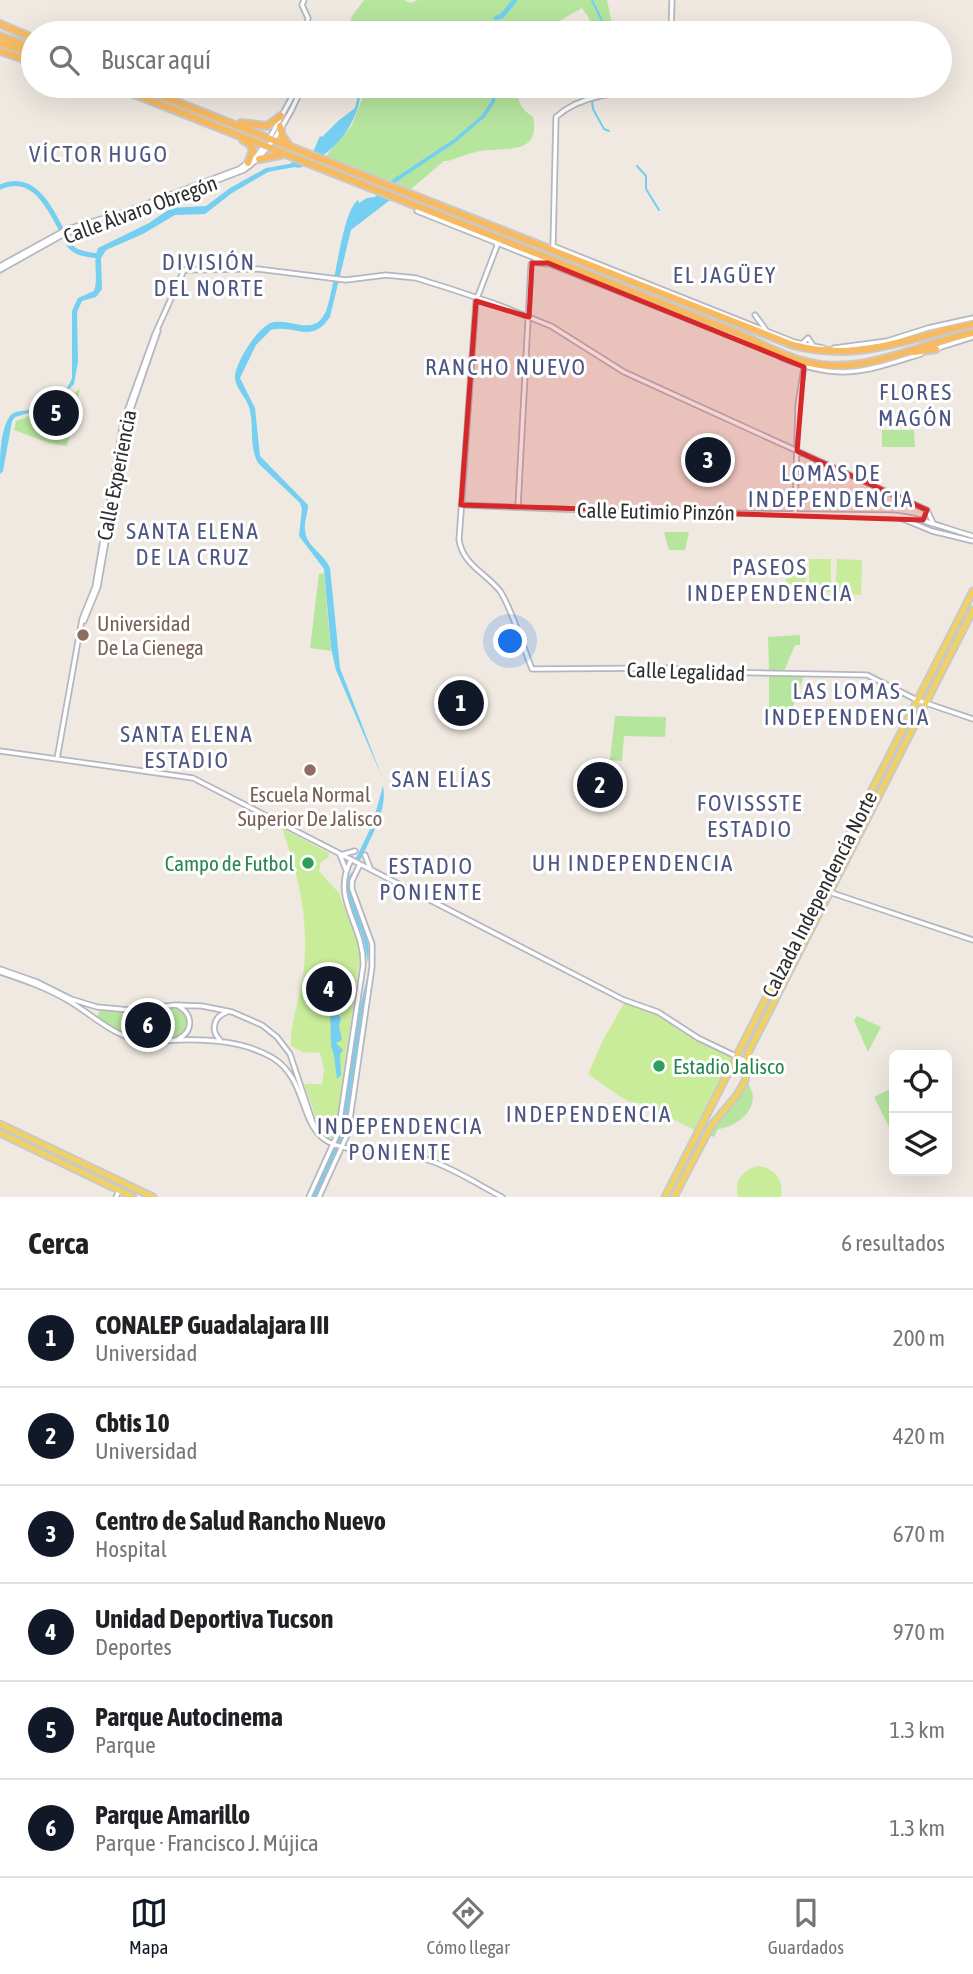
<!DOCTYPE html>
<html lang="es">
<head>
<meta charset="utf-8">
<style>
	body { margin:0; font-family:"Asap Condensed",sans-serif; background:#f2f2f2; color:#202124 }
	.controls { position:absolute; right:21px; bottom:21px; display:grid; overflow:hidden; border-radius:10px; box-shadow:0 7px 28px #0002 }
	.controls button { width:63px; height:63px; display:grid; place-items:center; padding:0; border:0; border-bottom:2px solid #e0e0e0; background:#fff; color:#202124; font:35px sans-serif }
	.you { position:absolute; left:511px; top:642px; width:24px; height:24px; margin:-18px; border:5px solid #fff; border-radius:50%; background:#1a73e8; box-shadow:0 0 0 10px #1a73e833 }
	.badge { display:grid; place-items:center; width:46px; height:46px; border-radius:50%; background:#111827; color:#fff; font-size:23px; font-weight:700 }
	.pin { position:absolute; translate:-50% -50%; border:4px solid #fff; box-shadow:0 2px 7px #0006 }
	.list { margin:0; padding:0; list-style:none }
	h2 { display:flex; justify-content:space-between; align-items:center; height:91px; margin:0; padding:0 28px; font-size:30px }
	h2 small { font-size:23px; font-weight:400; color:#757577 }
	.list li { display:grid; grid-template-columns:46px 1fr auto; gap:21px; align-items:center; box-sizing:border-box; height:98px; padding:0 28px; border-top:2px solid #e0e0e0 }
	.list b { display:block; font-size:26px; white-space:nowrap }
	.list p { margin:0; font-size:23px; white-space:nowrap; color:#757577 }
	.list em { font-size:23px; font-style:normal; color:#757577 }
	.icon { flex:none; width:38px; height:38px; fill:none; stroke:currentColor; stroke-width:2; stroke-linecap:round; stroke-linejoin:round }
	.map { position:relative; flex:none; width:973px; height:1197px; overflow:hidden }
	.search { position:absolute; background:#fff; box-shadow:0 7px 28px #0002; left:21px; right:21px; top:21px; height:77px; display:flex; align-items:center; gap:18px; box-sizing:border-box; padding:0 24px; border-radius:38px; color:#757577; font-size:26px }
	.sheet { height:679px; background:#fff }
	nav { display:flex; justify-content:space-around; align-items:center; box-sizing:border-box; height:98px; border-top:2px solid #e0e0e0; background:#fff; font-size:19px; color:#757577 }
	nav a { display:grid; justify-items:center; gap:4px }
	nav .on { color:#111827 }
	.map>svg:first-child { display:block }
	.green { fill:#b6e59e }
	.pitch { fill:#c9ec9a }
	.water { fill:#75cff0 }
	.lines { fill:none; stroke-linecap:round; stroke-linejoin:round }
	.stream { stroke:#75cff0; stroke-width:2 }
	.river { stroke:#75cff0; stroke-width:5 }
	.tertiary-casing { stroke:#b4b7c1; stroke-width:7 }
	.primary-casing { stroke:#c9c9c9; stroke-width:9 }
	.trunk-casing { stroke:#c9c9c9; stroke-width:10 }
	.tertiary { stroke:#fff; stroke-width:3.5 }
	.primary { stroke:#f2d163; stroke-width:5 }
	.trunk { stroke:#f8ba60; stroke-width:6 }
	.marked { fill:#d62828; fill-opacity:0.2; stroke:#d62828; stroke-width:5; stroke-linejoin:round }
	.education-dot { fill:#8d6e63; stroke:#fff; stroke-width:2.5 }
	.leisure-dot { fill:#2e9e5b; stroke:#fff; stroke-width:2.5 }
	.labels { text-anchor:middle; dominant-baseline:central; stroke-width:6; stroke-linejoin:round; paint-order:stroke }
	.street-label { font-size:21px; fill:#2e2e2e; stroke:#fff }
	.education-label { font-size:21px; fill:#785e54; stroke:#fff; text-anchor:start }
	.leisure-label { font-size:21px; fill:#27864d; stroke:#fff; text-anchor:end }
	.neighbourhood-label { font-size:23px; letter-spacing:2px; fill:#4d5680; stroke:#fff }
</style>
</head>
<body>
<div class="map">
<svg width="973" height="1197" viewBox="0 0 973 1197">
	<rect width="100%" height="100%" fill="#efe9e1"/>
	<path class="green" d="M364,0h40l7,3 6,-3h190l7,33h-22l-3,-15 -7,-10 -44,25h-191l5,-17z
		M367,86h152c-2,16 1,22 14,31 8,39 -28,30 -53,34 -11,2 -22,7 -32,10h-4l-33,28 -85,-33 26,-31z
		M80,389l-13,57 -18,-3 -35,-13 2,-9 37,-13z
		M882,430h32l1,17h-33z
		M664,532h25l-4,18h-16z
		M324,573l7,78 -21,-3 9,-74z
		M800,635v10h-5l-11,26h-15l-1,-34z
		M769,674l35,1 -12,35 -23,-1z
		M615,716l51,1 -1,20 -41,-1 -2,25 -12,-1z
		M173,1008l11,5 4,10 -5,11c-26,13 -68,2 -86,-18l3,-5 39,1z
		M857,1016l24,11 -13,25 -14,-32z
		M747,1082c17,22 -6,44 -29,47l-4,8 -5,-2 33,-43z
		M894,1087v50l-20,-40z"/>
	<path class="pitch" d="M786,559h20l-1,34h-19z
		M809,559h22v33h-22z
		M837,559l25,1 -1,35 -26,-1z
		M282,828l47,25v4l-8,5 -2,9 20,22 19,51 2,13 -25,176 -6,7 -8,-8 -17,-48h18l2,-15 -4,-16 -17,-1 -12,-6c-1,-22 7,-42 11,-64 9,-54 -2,-103 -20,-154z
		M625,1002l37,14 15,13 54,29 -35,73 -52,-27 -14,-2 -11,-6 -31,-22 16,-36z
		M758,1166c17,2 26,14 23,31h-43c-4,-16 4,-27 20,-31z"/>
	<path class="water" d="M360,86h3c-3,7 -3,14 -5,21 -9,29 -31,51 -59,61l-4,-1 -27,5 -36,21 -27,21 -30,1 -32,19 -37,16 -5,8 1,31 -6,8 -14,4 -5,11 1,50 -4,22 -22,22 -37,11 -3,4 -9,50 -3,3c0,-17 0,-44 10,-58 5,-6 14,-5 21,-6 18,-4 35,-15 41,-32v-67l6,-13 16,-7c5,-14 -2,-29 4,-43l51,-25 22,-15 35,-2 24,-18 36,-20 23,-4 24,-12 7,-16 2,1 16,-16 17,-13z
		M492,86h4l-1,16 -10,15 -29,25 -60,40 -6,18 -39,30 -21,87c-19,28 -34,7 -59,13l-15,15 -16,33 15,30 5,48 48,49c0,8 -4,16 -3,24 0,17 19,24 25,39l10,100 42,109 -46,-107 -5,-22 -7,-79 -25,-33 3,-27 -2,-6 -42,-40c-9,-17 -4,-34 -8,-52 -2,-13 -15,-22 -15,-34 0,-14 24,-53 39,-55 19,-3 41,15 52,-11 9,-23 16,-100 32,-111l1,3 8,-5 8,-1 17,-17 62,-41 28,-24 10,-15z
		M383,786c5,23 -13,53 -22,73l-4,2 -1,-3 16,-33z
		M353,871l-4,17 17,44 3,17 -1,14c-2,-9 -3,-19 -6,-28 -6,-20 -26,-46 -9,-64z
		M368,973l-23,159 -29,65h-4l29,-65 18,-120z
		M330,1006h5v5l6,7 -2,8 3,14 -6,3 7,7 -3,4 1,21 -4,4 -3,-24 -3,-9z"/>
	<g class="lines">
		<path class="stream" d="M592,0l11,23 1,10
			M588,92l2,-6
			M592,101l1,8 11,20 5,2
			M637,166l9,10v13l13,21"/>
		<path class="river" d="M496,18l6,-2 13,-16
			M0,187c32,-14 48,17 61,42 3,6 6,15 11,19 6,6 18,7 27,8"/>
		<defs>
			<path id="tertiary" d="M304,0l-2,5 6,13 -2,15
				M671,33l1,-33
				M673,86v3c-39,4 -86,0 -117,28l-3,129 241,96 29,6
				M269,139l29,-53
				M417,211l356,142
				M496,241l1,5 -21,55 -17,239c4,25 27,33 41,51 11,16 24,58 32,78l138,-1 39,4 158,3 50,25 56,19
				M0,266l67,-37 58,-17 114,-43 18,-13 7,-11
				M0,270l66,-37 36,-9 142,-54c24,-16 48,-56 58,-84
				M755,315l11,15
				M802,344l6,-6 4,6
				M834,348l53,-7 41,-13 45,-10
				M935,349l38,-12
				M780,357c59,25 83,15 141,-3
				M461,505l173,7 259,3c27,2 53,14 80,21
				M518,506l13,-242 3,-2 13,2
				M927,510l6,13
				M795,513l3,-108 6,-38
				M898,517l34,14 41,10
				M84,621l14,-34 29,-166 31,-90
				M0,751l193,27 431,222 34,12 40,26 48,23
				M57,759l25,-140 13,-32 28,-165 32,-88 29,-64 74,-1 88,11 40,-5 30,3 35,11 45,15 55,22 73,46 303,138
				M344,854l11,-3
				M340,855l6,15
				M365,855l5,13
				M829,892l144,48
				M0,969l37,13 34,17 26,8 33,3 45,-5 27,1 30,6 30,13 15,12 13,17 25,75
				M0,972c24,8 47,16 69,29 22,13 42,33 68,39 15,3 28,0 43,0 30,-1 66,2 93,18 34,21 26,66 54,83 24,14 76,10 104,20 24,8 48,24 71,36
				M178,1039c16,-8 15,-25 0,-33
				M221,1041c-11,-10 -8,-24 6,-29
				M116,1197l3,-6
				M309,1197l29,-64 25,-167c2,-41 -33,-66 -12,-106
				M319,1197l29,-64 24,-166v-23l-20,-55v-8l8,-17"/>
			<path id="primary" d="M0,1124l153,73
				M0,1133l133,64
				M665,1197l308,-606
				M674,1197l37,-71 26,-31 8,-14 3,-28 225,-443"/>
			<path id="trunk" d="M0,24l33,14
				M0,36l33,12
				M0,43l33,11
				M0,51l33,11
				M103,86l13,4
				M114,86l618,245c25,10 48,25 74,31 57,15 111,-18 167,-29
				M136,86l657,259c68,18 115,-8 180,-21
				M241,123l26,3 14,-10
				M280,126l2,10 6,8
				M243,140l7,4 3,6 -5,13
				M259,159l22,-4
				M914,352l22,-3"/>
		</defs>
		<use href="#tertiary" class="tertiary-casing"/>
		<use href="#primary" class="primary-casing"/>
		<use href="#trunk" class="trunk-casing"/>
		<use href="#tertiary" class="tertiary"/>
		<use href="#primary" class="primary"/>
		<use href="#trunk" class="trunk"/>
	</g>
	<path class="marked" d="M532,263h16l256,104 -7,84 130,59 -4,10 -462,-15 15,-204 53,16z"/>
	<g class="education-dot">
		<circle cx="83" cy="635" r="7"/>
		<circle cx="310" cy="770" r="7"/>
	</g>
	<g class="leisure-dot">
		<circle cx="308" cy="863" r="7"/>
		<circle cx="659" cy="1066" r="7"/>
	</g>
	<g class="labels">
		<g class="street-label">
			<text transform="translate(140 209) rotate(-20)">Calle Álvaro Obregón</text>
			<text transform="translate(116 475) rotate(-79)">Calle Experiencia</text>
			<text transform="translate(656 511) rotate(1)">Calle Eutimio Pinzón</text>
			<text transform="translate(686 671) rotate(2)">Calle Legalidad</text>
			<text transform="translate(819 894) rotate(-63)">Calzada Independencia Norte</text>
		</g>
		<g class="education-label">
			<text x="97" y="623">Universidad<tspan x="97" dy="24">De La Cienega</tspan></text>
			<text x="310" y="794" text-anchor="middle">Escuela Normal<tspan x="310" dy="24">Superior De Jalisco</tspan></text>
		</g>
		<g class="leisure-label">
			<text x="294" y="863">Campo de Futbol</text>
			<text x="673" y="1066" text-anchor="start">Estadio Jalisco</text>
		</g>
		<g class="neighbourhood-label">
			<text x="99" y="154">VÍCTOR HUGO</text>
			<text x="209" y="262">DIVISIÓN<tspan x="209" dy="26">DEL NORTE</tspan></text>
			<text x="725" y="275">EL JAGÜEY</text>
			<text x="506" y="367">RANCHO NUEVO</text>
			<text x="916" y="392">FLORES<tspan x="916" dy="26">MAGÓN</tspan></text>
			<text x="831" y="473">LOMAS DE<tspan x="831" dy="26">INDEPENDENCIA</tspan></text>
			<text x="193" y="531">SANTA ELENA<tspan x="193" dy="26">DE LA CRUZ</tspan></text>
			<text x="770" y="567">PASEOS<tspan x="770" dy="26">INDEPENDENCIA</tspan></text>
			<text x="847" y="691">LAS LOMAS<tspan x="847" dy="26">INDEPENDENCIA</tspan></text>
			<text x="187" y="734">SANTA ELENA<tspan x="187" dy="26">ESTADIO</tspan></text>
			<text x="442" y="779">SAN ELÍAS</text>
			<text x="750" y="803">FOVISSSTE<tspan x="750" dy="26">ESTADIO</tspan></text>
			<text x="633" y="863">UH INDEPENDENCIA</text>
			<text x="431" y="866">ESTADIO<tspan x="431" dy="26">PONIENTE</tspan></text>
			<text x="589" y="1114">INDEPENDENCIA</text>
			<text x="400" y="1126">INDEPENDENCIA<tspan x="400" dy="26">PONIENTE</tspan></text>
		</g>
	</g>
</svg>
<div class="controls">
<button><svg class="icon" aria-label="locate" viewBox="0 0 24 24"><circle cx="12" cy="12" r="6"/><path d="M12 2v4M12 18v4M2 12h4M18 12h4"/></svg></button>
<button><svg class="icon" aria-label="layers" viewBox="0 0 24 24"><path d="M12 4l9 5-9 5-9-5zM3 14l9 5 9-5"/></svg></button>
</div>
<div class="you"></div>
<div class="pin badge" style="left:461px;top:703px">1</div>
<div class="pin badge" style="left:600px;top:785px">2</div>
<div class="pin badge" style="left:708px;top:460px">3</div>
<div class="pin badge" style="left:329px;top:989px">4</div>
<div class="pin badge" style="left:56px;top:413px">5</div>
<div class="pin badge" style="left:148px;top:1025px">6</div>
<div class="search"><svg class="icon" aria-label="search" viewBox="0 0 24 24"><circle cx="10" cy="10" r="6"/><path d="M15 15l6 6"/></svg>Buscar aquí</div>
</div>
<section class="sheet">
<h2>Cerca<small>6 resultados</small></h2>
<ul class="list">
<li><span class="badge">1</span><div><b>CONALEP Guadalajara III</b><p>Universidad</p></div><em>200 m</em></li>
<li><span class="badge">2</span><div><b>Cbtis 10</b><p>Universidad</p></div><em>420 m</em></li>
<li><span class="badge">3</span><div><b>Centro de Salud Rancho Nuevo</b><p>Hospital</p></div><em>670 m</em></li>
<li><span class="badge">4</span><div><b>Unidad Deportiva Tucson</b><p>Deportes</p></div><em>970 m</em></li>
<li><span class="badge">5</span><div><b>Parque Autocinema</b><p>Parque</p></div><em>1.3 km</em></li>
<li><span class="badge">6</span><div><b>Parque Amarillo</b><p>Parque · Francisco J. Mújica</p></div><em>1.3 km</em></li>
</ul>
</section>
<nav>
<a class="on"><svg class="icon" aria-label="map" viewBox="0 0 24 24"><path d="M3 6l6-2 6 2 6-2v14l-6 2-6-2-6 2zM9 4v14M15 6v14"/></svg>Mapa</a>
<a><svg class="icon" aria-label="directions" viewBox="0 0 24 24"><path d="M12 3l9 9-9 9-9-9zM9 14v-3h6M13 9l2 2-2 2"/></svg>Cómo llegar</a>
<a><svg class="icon" aria-label="saved" viewBox="0 0 24 24"><path d="M7 4h10v16l-5-4-5 4z"/></svg>Guardados</a>
</nav>
</body>
</html>
